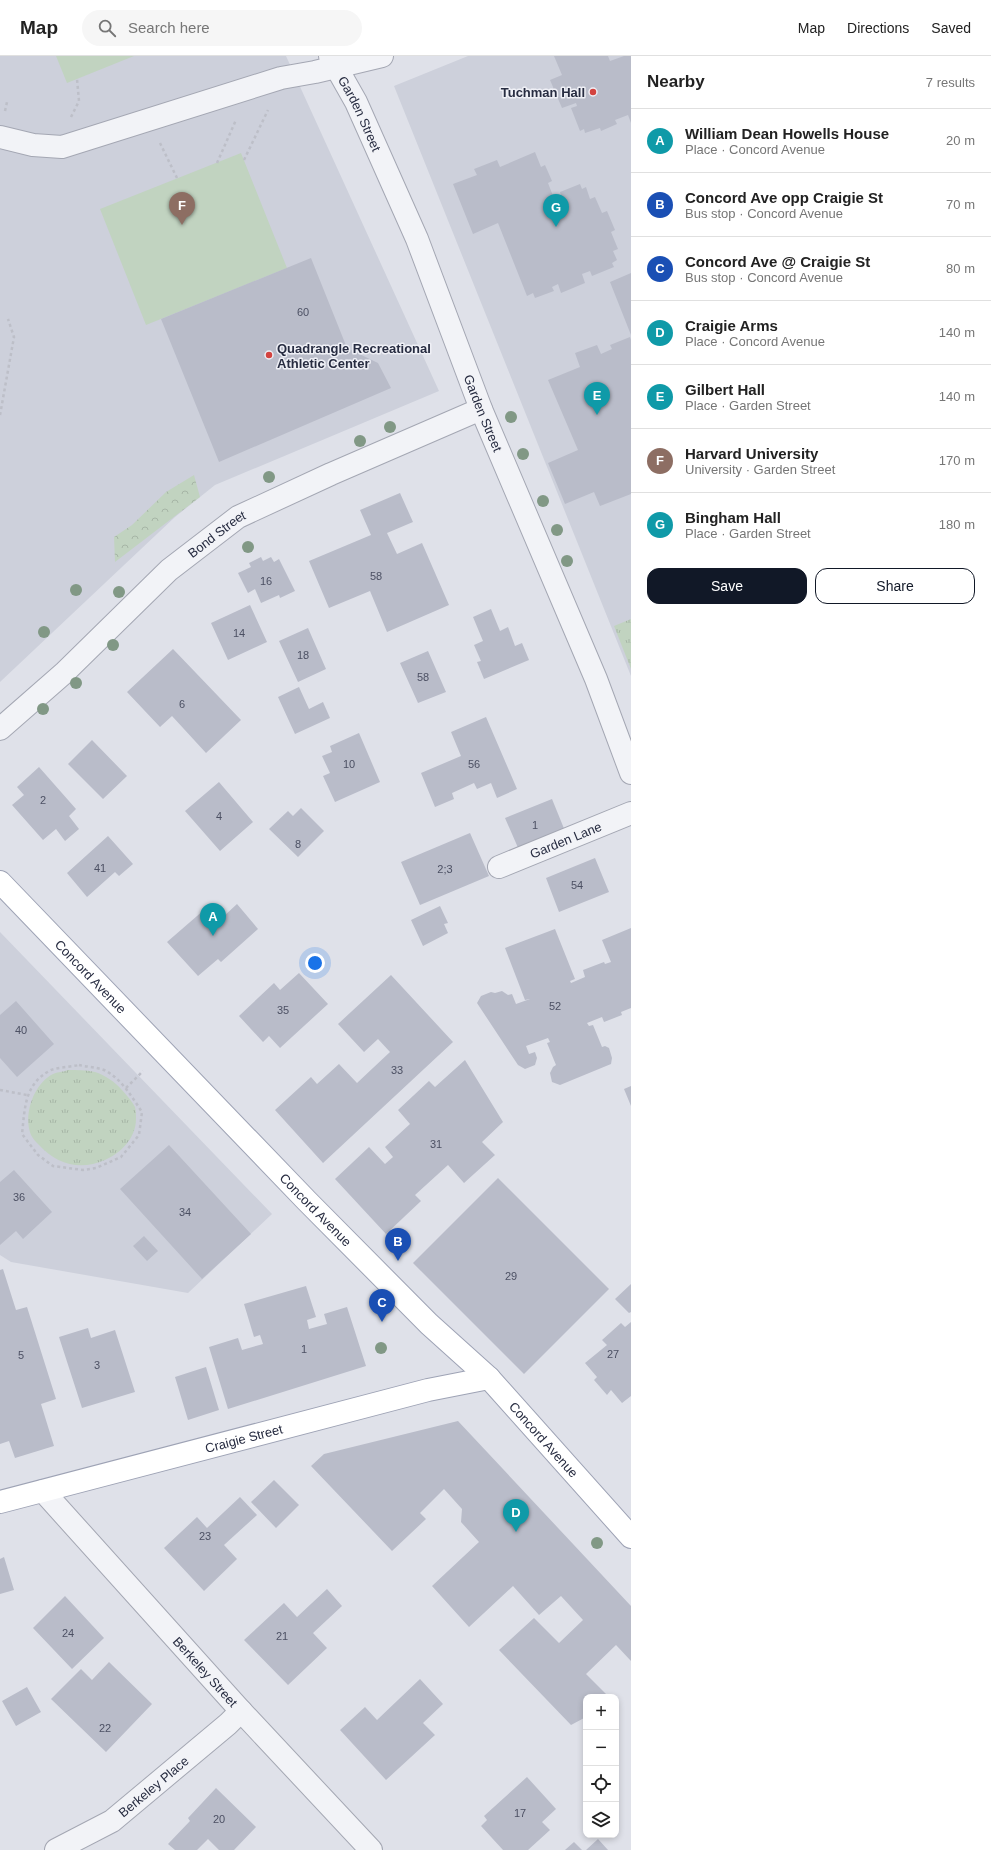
<!DOCTYPE html>
<html lang="en">
<head>
<meta charset="utf-8">
<style>
	body { margin:0; font-family:Helvetica,sans-serif; background:#f6f6f6; color:#222 }
	.controls { position:absolute; right:12px; bottom:12px; display:grid; overflow:hidden; border-radius:8px; box-shadow:0 2px 6px #0003 }
	.controls button { width:36px; height:36px; display:grid; place-items:center; padding:0; border:0; border-bottom:1px solid #e0e0e0; background:#fff; color:#222; font:20px sans-serif }
	.you { position:absolute; left:315px; top:907px; width:14px; height:14px; margin:-10px; border:3px solid #fff; border-radius:50%; background:#1a73e8; box-shadow:0 0 0 6px #1a73e833 }
	.badge { display:grid; place-items:center; width:26px; height:26px; border-radius:50%; background:#111827; color:#fff; font-size:13px; font-weight:700 }
	.pin { position:absolute; translate:-50% -33px; filter:drop-shadow(0 1px 2px #0008) }
	.pin::after { content:''; position:absolute; top:21px; width:14px; height:12px; background:inherit; clip-path:polygon(0 0,100% 0,50% 100%) }
	.list { margin:0; padding:0; list-style:none }
	h2 { display:flex; justify-content:space-between; align-items:center; height:52px; margin:0; padding:0 16px; font-size:17px }
	h2 small { font-size:13px; font-weight:400; color:#767676 }
	.list li { display:grid; grid-template-columns:26px 1fr auto; gap:12px; align-items:center; box-sizing:border-box; height:64px; padding:0 16px; border-top:1px solid #e0e0e0 }
	.list b { display:block; font-size:15px; white-space:nowrap }
	.list p { margin:0; font-size:13px; white-space:nowrap; color:#767676 }
	.list em { font-size:13px; font-style:normal; color:#767676 }
	.actions { display:flex; gap:8px; padding:12px 16px }
	.actions a { flex:1; padding:9px 0; border:1px solid #111827; border-radius:12px; text-align:center; font-size:14px; color:#111827 }
	.actions .main { background:#111827; color:#fff }
	.icon { flex:none; width:22px; height:22px; fill:none; stroke:currentColor; stroke-width:2; stroke-linecap:round; stroke-linejoin:round }
	.map { position:relative; flex:none; width:631px; height:1794px; overflow:hidden }
	header { display:flex; align-items:center; gap:24px; box-sizing:border-box; height:56px; padding:0 20px; background:#fff; border-bottom:1px solid #e0e0e0 }
	header strong { font-size:19px }
	nav { display:flex; gap:22px; margin-inline-start:auto; font-size:14px }
	.search { width:280px; height:36px; background:#f6f6f6; display:flex; align-items:center; gap:10px; box-sizing:border-box; padding:0 14px; border-radius:22px; color:#767676; font-size:15px }
	main { display:flex }
	aside { flex:1; background:#fff }
	.map>svg:first-child { display:block }
	.built { fill:#cdd0db }
	.grass { fill:url(#grass-tufts) }
	.forest { fill:url(#forest-crowns) }
	.garden { fill:#c1d3c0 }
	.building { fill:#b9bcc9 }
	.lines { fill:none; stroke-linecap:round; stroke-linejoin:round }
	.minor-casing { stroke:#a4a7b3; stroke-width:24 }
	.major-casing { stroke:#9ea3b5; stroke-width:24 }
	.path { stroke:#bdbfc8; stroke-width:2.5; stroke-dasharray:3 3; stroke-linecap:butt }
	.minor { stroke:#f2f3f7; stroke-width:22 }
	.major { stroke:#fff; stroke-width:22 }
	.tree { fill:#819885 }
	.poi-dot { fill:#d3433f; stroke:#eff0f6; stroke-width:1.5 }
	.labels { text-anchor:middle; dominant-baseline:central; stroke-width:3; stroke-linejoin:round; paint-order:stroke }
	.number-label { font-size:11px; fill:#4c5063 }
	.poi-label { font-size:13px; font-weight:bold; fill:#272c41; stroke:#eff0f6; text-anchor:end }
	.street-label { font-size:13px; fill:#272c41; stroke:#eff0f6 }
</style>
</head>
<body>
<header>
<strong>Map</strong>
<div class="search"><svg class="icon" aria-label="search" viewBox="0 0 24 24"><circle cx="10" cy="10" r="6"/><path d="M15 15l6 6"/></svg>Search here</div>
<nav><a>Map</a><a>Directions</a><a>Saved</a></nav>
</header>
<main>
<div class="map">
<svg width="631" height="1794" viewBox="0 0 631 1794">
	<defs>
		<pattern id="grass-tufts" width="24" height="20" patternUnits="userSpaceOnUse"><rect width="24" height="20" fill="#c1d3c0"/><path d="M3 7l-1-3M5 7V3M7 7l1-3M15 17l-1-3M17 17v-4M19 17l1-3" fill="none" stroke="#a6b5a6"/></pattern>
		<pattern id="forest-crowns" width="20" height="18" patternUnits="userSpaceOnUse"><rect width="20" height="18" fill="#c1d3c0"/><path d="M2 6a3 3 0 1 1 6 0M12 15a3 3 0 1 1 6 0" fill="none" stroke="#a6b5a6"/></pattern>
	</defs>
	<rect width="100%" height="100%" fill="#dfe1e9"/>
	<path class="built" d="M0,0h286l153,335 -224,94 -40,32 -175,165z
		M468,0h163v620l-237,-590z
		M0,876l272,282 -84,79 -177,-31 -11,-7z"/>
	<path class="grass" d="M631,563v50l-17,-43z
		M68,1014c9,0 18,0 27,2 10,3 20,10 27,18 5,6 10,11 13,17 1,4 1,8 1,12 0,19 -15,34 -31,41 -25,11 -49,4 -66,-15 -3,-3 -6,-6 -8,-10 -8,-19 2,-51 22,-61 4,-2 10,-2 15,-4z"/>
	<path class="forest" d="M194,419l6,22 -85,65 -1,-25 18,-12 34,-33z"/>
	<path class="garden" d="M56,0h78l-67,27z
		M241,97l46,115 -141,57 -46,-116z"/>
	<path class="building" d="M554,0h54l2,5 14,-5h7v67l-3,-8 -13,5 2,4 -16,7 -1,-3 -15,5 -1,-4 -4,2 -9,-23 6,-2 -1,-3 -14,5 -12,-28 12,-5z
		M535,96l6,15 4,-2 7,16 -4,2 7,18 7,-3 -2,-6 20,-8 2,5 4,-2 4,12 5,-2 7,16 5,-2 8,19 -4,2 7,17 -5,2 4,9 -5,3 2,4 -22,9 -2,-5 -8,3 3,9 -24,10 -3,-9 -6,3 2,4 -19,7 -2,-5 -6,3 -29,-73 -25,11 -20,-50 24,-9 -3,-6 23,-9 3,7z
		M311,202l36,90 31,15 13,25 -172,74 -58,-143z
		M631,217v62l-21,-53z
		M630,281l1,3v154l-31,12 -6,-14 -29,12 -17,-41 30,-13 -30,-70 32,-13 -5,-14 22,-8 4,9 11,-5 -2,-4z
		M400,437l13,29 -26,11 10,21 25,-11 27,62 -62,27 -17,-41 -41,17 -20,-47 62,-26 -11,-25z
		M261,501l2,4 8,-4 3,5 5,-3 16,32 -15,7 -1,-3 -18,8 -6,-14 -7,4 -10,-20 13,-6 -2,-4z
		M250,549l17,37 -39,18 -17,-37z
		M491,553l9,22 8,-4 7,19 7,-3 7,17 -45,19 -7,-17 4,-1 -7,-16 9,-4 -10,-24z
		M308,572l18,41 -28,13 -19,-41z
		M173,593l68,71 -35,33 -34,-37 -12,11 -33,-35z
		M428,595l18,41 -28,11 -18,-40z
		M299,631l10,22 14,-7 7,16 -35,16 -17,-37z
		M486,661l31,72 -20,9 -6,-15 -14,6 -3,-6 -22,10 2,6 -19,8 -14,-34 40,-17 -10,-24z
		M359,677l21,49 -45,20 -12,-26 7,-3 -8,-17 10,-4 -2,-6z
		M92,684l35,36 -24,23 -35,-35z
		M39,711l37,42 -7,7 10,13 -14,12 -9,-12 -13,11 -31,-35 12,-10 -7,-8z
		M219,726l34,40 -33,29 -35,-40z
		M552,743l13,32 -46,19 -14,-32z
		M301,752l23,23 -26,26 -29,-28 19,-18 5,5z
		M470,777l19,43 -69,29 -19,-43z
		M108,780l25,28 -14,12 -4,-4 -28,25 -20,-24z
		M595,802l14,34 -50,20 -13,-34z
		M212,847l12,13 13,-12 21,25 -37,33 -3,-3 -20,17 -31,-34z
		M440,850l8,17 -4,1 4,9 -25,13 -12,-26z
		M631,872v80l-10,4 1,3 -18,7 -2,-5 -15,6 2,3 4,-1 9,22 3,-1 4,2 3,10 -1,6 -51,21 -8,-3 -2,-9 3,-6 3,-2 -9,-22 3,-1 -2,-4 -22,8 3,8 6,-2 2,6 -2,7 -10,4 -7,-4 -41,-62 4,-7 10,-4 4,1 7,-2 6,4 4,-1 4,10 14,-5 -5,1 -20,-52 50,-19 20,50 -5,2 1,2 14,-6 -2,-7 21,-8 1,2 6,-2 -9,-22z
		M299,917l29,31 -48,44 -11,-12 -6,6 -24,-26 35,-33 6,7z
		M391,919l62,67 -130,121 -48,-53 36,-33 6,7 22,-20 18,19 33,-31 -12,-13 -14,13 -26,-28z
		M16,945l38,43 -37,33 -17,-19v-43z
		M465,1004l38,62 -21,20 13,13 -31,28 -16,-18 -33,30 6,6 -35,33 -51,-55 34,-32 16,17 8,-7 -8,-10 25,-23 -12,-14 31,-29 6,6z
		M631,1030v20l-7,-17z
		M169,1089l82,89 -49,45 -82,-90z
		M14,1114l38,42 -29,27 -7,-8 -16,14v-63z
		M498,1122l111,111 -85,85 -111,-111z
		M144,1180l14,15 -11,10 -14,-15z
		M3,1213l13,41 11,-3 29,92 -15,5 13,42 -39,12 -6,-17 -9,3v-174z
		M631,1228v28l-2,1 -14,-14z
		M306,1230l10,31 -9,3 2,9 18,-5 -3,-10 23,-7 19,59 -138,43 -19,-62 29,-9 4,12 21,-6 -3,-9 -6,2 -10,-33z
		M631,1266v74l-9,7 -11,-13 -4,5 -13,-15 3,-3 -12,-14 22,-18 -5,-5 19,-17 4,4z
		M88,1272l3,10 24,-8 20,62 -53,16 -23,-71z
		M206,1311l13,43 -31,10 -13,-43z
		M458,1365l173,185v55l-15,-16 -30,29 23,23h-23v20l-15,8 -72,-75 35,-32 25,25 24,-23 -22,-24 -22,19 -26,-29 -44,41 -37,-41 47,-44 -18,-20 1,-13 -18,-20 -24,24 6,6 -34,32 -81,-85 13,-12z
		M274,1424l25,25 -23,23 -25,-26z
		M240,1441l17,18 -33,30 13,14 -33,32 -40,-43 33,-31 10,11z
		M4,1501l10,33 -14,4v-35z
		M327,1533l15,17 -29,27 14,15 -39,37 -44,-45 40,-37 13,14z
		M65,1540l39,42 -32,31 -39,-41z
		M109,1606l43,42 -46,48 -55,-53 30,-30 11,11z
		M420,1623l23,25 -20,19 12,12 -49,45 -46,-50 25,-23 12,13z
		M27,1631l14,25 -25,14 -14,-25z
		M527,1721l29,32 -14,13 8,8 -22,20h-25l-22,-24 6,-6 -3,-4z
		M216,1732l40,39 -22,23h-15l-11,-11 -11,11h-22l-7,-6 22,-23 -2,-3z
		M598,1783l10,11h-22z
		M574,1786l8,8h-17z"/>
	<g class="lines">
		<defs>
			<g id="minor">
				<path id="s1" d="M330,0l26,46 61,137 64,170 115,270 35,94"/>
				<path d="M0,81l33,8 29,2 219,-69 34,-6 67,-16"/>
				<path id="s2" d="M0,673l64,-56 105,-103 69,-53 93,-43 150,-65"/>
				<path id="s3" d="M499,811l132,-54"/>
				<path id="s4" d="M43,1435l198,220 130,139"/>
				<path id="s5" d="M56,1794l56,-29 116,-97 13,-13"/>
			</g>
			<g id="major">
				<path id="s6" d="M0,826l307,319 122,123 60,54 142,159"/>
				<path id="s7" d="M0,1446l428,-112 61,-12"/>
			</g>
		</defs>
		<use href="#minor" class="minor-casing"/>
		<use href="#major" class="major-casing"/>
		<path class="path" d="M5,55l2,-9
			M71,61l8,-16 -2,-22
			M160,87l17,35
			M244,104l24,-50
			M217,107l19,-43
			M0,359l14,-78 -6,-18
			M79,1009c8,2 17,2 25,5 17,8 28,27 38,42l-3,23 -18,22 -25,11 -13,2 -30,-4 -15,-11 -16,-21c3,-26 2,-50 29,-64 8,-3 19,-3 28,-5z
			M126,1032l17,-17
			M0,1034l27,5"/>
		<use href="#minor" class="minor"/>
		<use href="#major" class="major"/>
	</g>
	<g class="tree">
		<circle cx="511" cy="361" r="6"/>
		<circle cx="390" cy="371" r="6"/>
		<circle cx="360" cy="385" r="6"/>
		<circle cx="523" cy="398" r="6"/>
		<circle cx="269" cy="421" r="6"/>
		<circle cx="543" cy="445" r="6"/>
		<circle cx="557" cy="474" r="6"/>
		<circle cx="248" cy="491" r="6"/>
		<circle cx="567" cy="505" r="6"/>
		<circle cx="76" cy="534" r="6"/>
		<circle cx="119" cy="536" r="6"/>
		<circle cx="44" cy="576" r="6"/>
		<circle cx="113" cy="589" r="6"/>
		<circle cx="76" cy="627" r="6"/>
		<circle cx="43" cy="653" r="6"/>
		<circle cx="381" cy="1292" r="6"/>
		<circle cx="597" cy="1487" r="6"/>
	</g>
	<g class="poi-dot">
		<circle cx="593" cy="36" r="4"/>
		<circle cx="269" cy="299" r="4"/>
	</g>
	<g class="labels">
		<g class="number-label">
			<text x="303" y="256">60</text>
			<text x="376" y="520">58</text>
			<text x="266" y="525">16</text>
			<text x="239" y="577">14</text>
			<text x="303" y="599">18</text>
			<text x="423" y="621">58</text>
			<text x="182" y="648">6</text>
			<text x="349" y="708">10</text>
			<text x="474" y="708">56</text>
			<text x="43" y="744">2</text>
			<text x="219" y="760">4</text>
			<text x="535" y="769">1</text>
			<text x="298" y="788">8</text>
			<text x="100" y="812">41</text>
			<text x="445" y="813">2;3</text>
			<text x="577" y="829">54</text>
			<text x="555" y="950">52</text>
			<text x="283" y="954">35</text>
			<text x="21" y="974">40</text>
			<text x="397" y="1014">33</text>
			<text x="436" y="1088">31</text>
			<text x="19" y="1141">36</text>
			<text x="185" y="1156">34</text>
			<text x="511" y="1220">29</text>
			<text x="304" y="1293">1</text>
			<text x="613" y="1298">27</text>
			<text x="21" y="1299">5</text>
			<text x="97" y="1309">3</text>
			<text x="205" y="1480">23</text>
			<text x="68" y="1577">24</text>
			<text x="282" y="1580">21</text>
			<text x="105" y="1672">22</text>
			<text x="520" y="1757">17</text>
			<text x="219" y="1763">20</text>
		</g>
		<g class="poi-label">
			<text x="585" y="36">Tuchman Hall</text>
			<text x="277" y="292" text-anchor="start">Quadrangle Recreational<tspan x="277" dy="15">Athletic Center</tspan></text>
		</g>
		<g class="street-label">
			<text stroke="none"><textPath href="#s1" startOffset="65">Garden Street</textPath></text>
			<text stroke="none"><textPath href="#s1" startOffset="389">Garden Street</textPath></text>
			<text stroke="none"><textPath href="#s2" startOffset="292">Bond Street</textPath></text>
			<text stroke="none"><textPath href="#s3" startOffset="72">Garden Lane</textPath></text>
			<text stroke="none"><textPath href="#s6" startOffset="131">Concord Avenue</textPath></text>
			<text stroke="none"><textPath href="#s6" startOffset="455">Concord Avenue</textPath></text>
			<text stroke="none"><textPath href="#s7" startOffset="252">Craigie Street</textPath></text>
			<text stroke="none"><textPath href="#s6" startOffset="779">Concord Avenue</textPath></text>
			<text stroke="none"><textPath href="#s4" startOffset="243">Berkeley Street</textPath></text>
			<text stroke="none"><textPath href="#s5" startOffset="117">Berkeley Place</textPath></text>
		</g>
	</g>
</svg>
<div class="controls">
<button>+</button>
<button>−</button>
<button><svg class="icon" aria-label="locate" viewBox="0 0 24 24"><circle cx="12" cy="12" r="6"/><path d="M12 2v4M12 18v4M2 12h4M18 12h4"/></svg></button>
<button><svg class="icon" aria-label="layers" viewBox="0 0 24 24"><path d="M12 4l9 5-9 5-9-5zM3 14l9 5 9-5"/></svg></button>
</div>
<div class="you"></div>
<div class="pin badge" style="left:213px;top:880px;background:#0f9aa8">A</div>
<div class="pin badge" style="left:398px;top:1205px;background:#1a4fb4">B</div>
<div class="pin badge" style="left:382px;top:1266px;background:#1a4fb4">C</div>
<div class="pin badge" style="left:516px;top:1476px;background:#0f9aa8">D</div>
<div class="pin badge" style="left:597px;top:359px;background:#0f9aa8">E</div>
<div class="pin badge" style="left:182px;top:169px;background:#8d6e63">F</div>
<div class="pin badge" style="left:556px;top:171px;background:#0f9aa8">G</div>
</div>
<aside>
<h2>Nearby<small>7 results</small></h2>
<ul class="list">
<li><span class="badge" style="background:#0f9aa8">A</span><div><b>William Dean Howells House</b><p>Place · Concord Avenue</p></div><em>20 m</em></li>
<li><span class="badge" style="background:#1a4fb4">B</span><div><b>Concord Ave opp Craigie St</b><p>Bus stop · Concord Avenue</p></div><em>70 m</em></li>
<li><span class="badge" style="background:#1a4fb4">C</span><div><b>Concord Ave @ Craigie St</b><p>Bus stop · Concord Avenue</p></div><em>80 m</em></li>
<li><span class="badge" style="background:#0f9aa8">D</span><div><b>Craigie Arms</b><p>Place · Concord Avenue</p></div><em>140 m</em></li>
<li><span class="badge" style="background:#0f9aa8">E</span><div><b>Gilbert Hall</b><p>Place · Garden Street</p></div><em>140 m</em></li>
<li><span class="badge" style="background:#8d6e63">F</span><div><b>Harvard University</b><p>University · Garden Street</p></div><em>170 m</em></li>
<li><span class="badge" style="background:#0f9aa8">G</span><div><b>Bingham Hall</b><p>Place · Garden Street</p></div><em>180 m</em></li>
</ul>
<div class="actions"><a class="main">Save</a><a>Share</a></div>
</aside>
</main>
</body>
</html>
